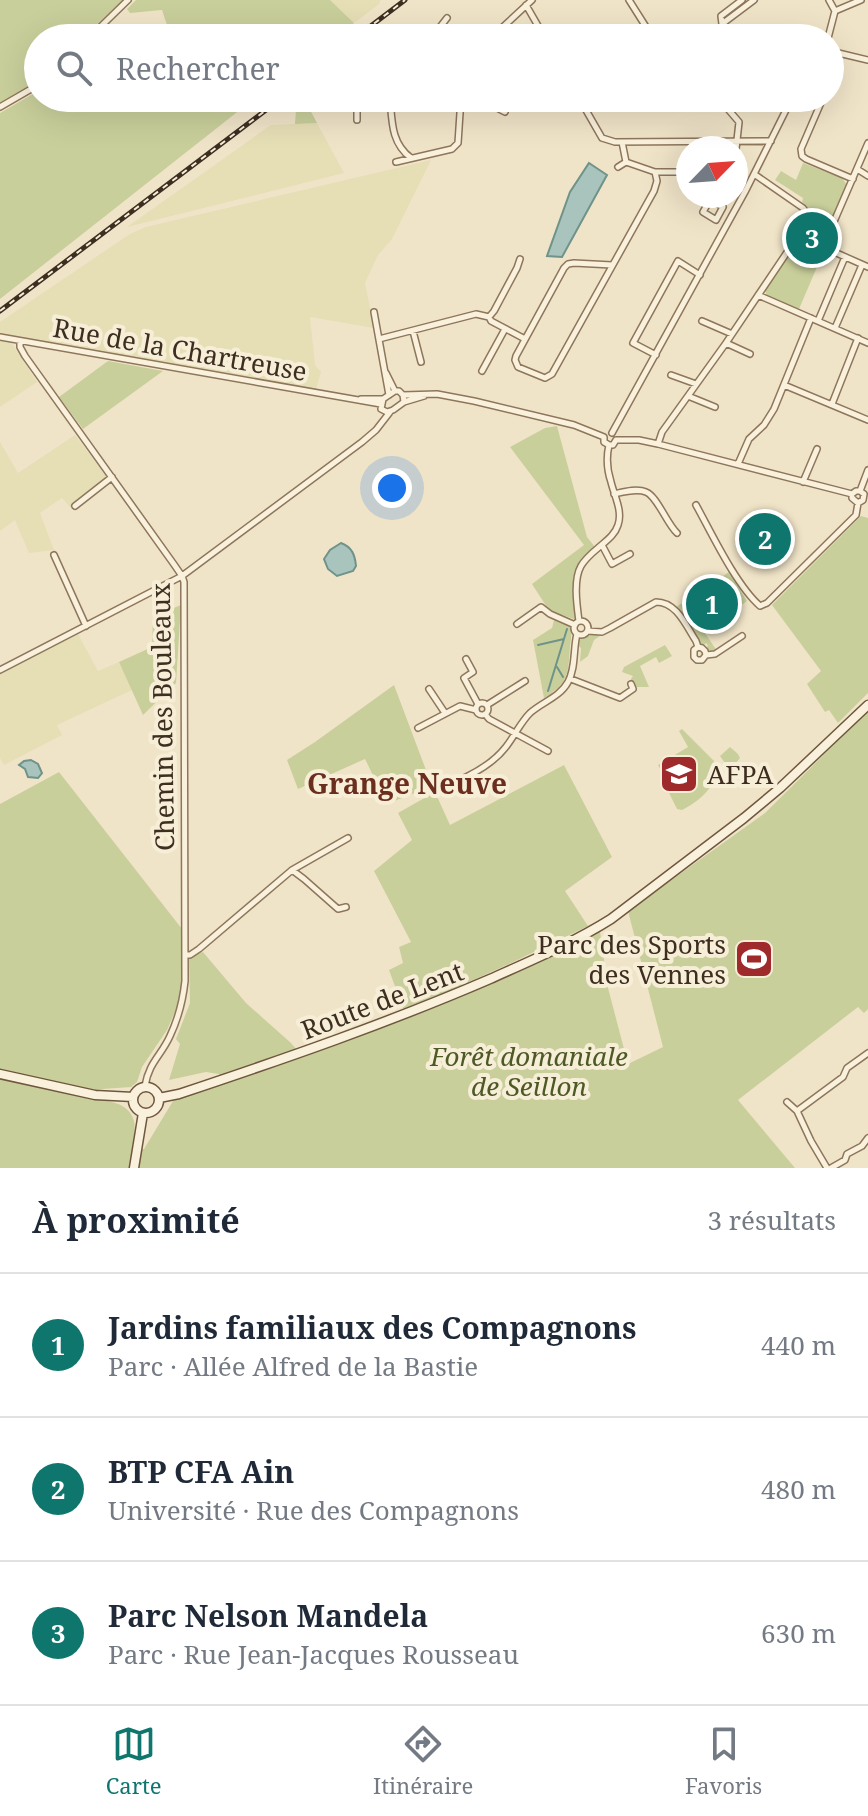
<!DOCTYPE html>
<html lang="fr">
<head>
<meta charset="utf-8">
<style>
	body { margin:0; font-family:"Noto Serif",serif; background:#f2f2f3; color:#1f2937 }
	.compass { position:absolute; left:676px; top:136px; width:72px; height:72px; border-radius:50%; background:#fff; box-shadow:0 8px 32px #0002; rotate:65deg }
	.you { position:absolute; left:392px; top:488px; width:28px; height:28px; margin:-20px; border:6px solid #fff; border-radius:50%; background:#1a73e8; box-shadow:0 0 0 12px #1a73e833 }
	.badge { display:grid; place-items:center; width:52px; height:52px; border-radius:50%; background:#0f766e; color:#fff; font-size:26px; font-weight:700 }
	.pin { position:absolute; translate:-50% -50%; border:4px solid #fff; box-shadow:0 2px 8px #0006 }
	.list { margin:0; padding:0; list-style:none }
	h2 { display:flex; justify-content:space-between; align-items:center; height:104px; margin:0; padding:0 32px; font-size:34px }
	h2 small { font-size:26px; font-weight:400; color:#747a83 }
	.list li { display:grid; grid-template-columns:52px 1fr auto; gap:24px; align-items:center; box-sizing:border-box; height:144px; padding:0 32px; border-top:2px solid #e0e1e3 }
	.list b { display:block; font-size:30px; white-space:nowrap }
	.list p { margin:0; font-size:26px; white-space:nowrap; color:#747a83 }
	.list em { font-size:26px; font-style:normal; color:#747a83 }
	.icon { flex:none; width:44px; height:44px; fill:none; stroke:currentColor; stroke-width:2; stroke-linecap:round; stroke-linejoin:round }
	.map { position:relative; flex:none; width:868px; height:1168px; overflow:hidden }
	.search { position:absolute; background:#fff; box-shadow:0 8px 32px #0002; left:24px; right:24px; top:24px; height:88px; display:flex; align-items:center; gap:20px; box-sizing:border-box; padding:0 28px; border-radius:44px; color:#747a83; font-size:30px }
	.sheet { height:536px; background:#fff }
	nav { display:flex; justify-content:space-around; align-items:center; box-sizing:border-box; height:112px; border-top:2px solid #e0e1e3; background:#fff; font-size:22px; color:#747a83 }
	nav a { display:grid; justify-items:center; gap:4px }
	nav .on { color:#0f766e }
	.map>svg:first-child { display:block }
	.farmland { fill:#e6deb5 }
	.green { fill:#c9cf9b }
	.water { fill:#a9c4bc; stroke:#6f938a; stroke-width:2 }
	.lines { fill:none; stroke-linecap:round; stroke-linejoin:round }
	.stream { stroke:#6f938a; stroke-width:2 }
	.street-casing { stroke:#8d765c; stroke-width:8 }
	.secondary-casing { stroke:#6f573f; stroke-width:11 }
	.street { stroke:#faf1dc; stroke-width:5 }
	.secondary { stroke:#faf1dc; stroke-width:8 }
	.rail-casing { stroke:#3d2e20; stroke-width:5 }
	.rail { stroke:#f7eed8; stroke-width:2; stroke-dasharray:6; stroke-linecap:butt }
	.labels { text-anchor:middle; dominant-baseline:central; stroke-width:8; stroke-linejoin:round; paint-order:stroke }
	.street-label { font-size:26px; fill:#3d2e20; stroke:#f7eed8 }
	.poi-label { font-size:26px; fill:#3d2e20; stroke:#f7eed8; text-anchor:start }
	.park-label { font-size:26px; font-style:italic; fill:#4d5a26; stroke:#f7eed8 }
	.neighbourhood-label { font-size:28px; font-weight:bold; fill:#6b2e1e; stroke:#f7eed8 }
</style>
</head>
<body>
<div class="map">
<svg width="868" height="1168" viewBox="0 0 868 1168">
	<rect width="100%" height="100%" fill="#f0e4c8"/>
	<path class="farmland" d="M330,0h51l-3,5 -24,18z
		M317,123l27,50 -217,54 144,-102z
		M431,160l-39,79 -14,16 -13,28 9,45 -64,-11 5,48 6,7 -5,17 -316,-55v-12l130,-88 16,-7z
		M0,340l11,2 26,40 -37,25z
		M75,435l32,42 -37,30 -8,-9 -22,15 14,37 -25,3 -14,-33 -15,11v-89l18,31z
		M78,634l20,37 21,-9 13,28 -75,35 5,10 -58,30 -4,-7v-85z"/>
	<path class="green" d="M0,0h123l-41,38h-44v42l-38,23z
		M136,0h194l24,23 -20,15h-178l13,-7 -7,-21 -32,3 -3,-4z
		M38,91v7h217l-255,201v-186z
		M302,98h16l-10,8 9,17 -22,1 1,-14z
		M803,163l39,15 5,7 -29,66 5,2 -24,56 -32,-13 -2,-6 44,-65 1,-15 -8,-8 1,-4 -28,-18 6,-9 15,9z
		M108,361l55,10 -80,58 -24,-32z
		M557,426l30,111 8,10c-25,17 -18,46 -18,73l-15,-5 -2,3 -8,-3 -20,-31 52,-39 -74,-98 35,-19z
		M861,516l7,2v175l-30,30 -9,-13 -4,2 -18,-28 14,-13 -49,-66z
		M729,572l18,29 -42,32 12,18 -4,1 -8,-4 3,-2 -2,-3 -3,3 -3,-3 -24,-36z
		M181,605l-5,78 -33,32 -24,-53 33,-15 1,-31z
		M554,620l17,6c1,8 0,13 -1,21 -2,27 -1,36 -26,51l-11,-58 19,-12z
		M593,634l7,2 -6,4 -6,16 -8,6 1,-14 -4,-3 2,-5z
		M665,645l7,11 -13,7 -3,-6 -16,9 9,21h-13l-5,-8 2,-3 -11,-4 2,-5z
		M394,685l38,101 -45,18 -22,-45 -67,30 -11,-29 28,-18z
		M868,711v298l-4,4 -6,-6 -120,93 57,68h-795v-364l59,-32 123,157 -1,69 -14,32 -25,37 -5,15 -6,5 -42,3v8c17,3 40,3 45,23 2,8 -1,20 -2,28h12l29,-48 47,-18 -1,-9 -13,-2 -37,8 11,-36 -4,-5 14,-36 -1,-45 14,-6 43,51 45,40 12,14 128,-48 169,-78 8,57 20,76 35,-17 -35,-136 137,-98z
		M682,729l32,32c7,23 -14,40 -32,49l-5,-1 -8,-16 16,-9 -6,-12 -10,4 -3,-6 -4,2 -4,-7 30,-18 -9,-16z
		M730,747l8,7 2,4 -10,12 -10,-14z
		M564,765l48,92 -47,34 23,35 -77,37 -107,48 -15,-41 14,-7 -4,-16 12,-5 -37,-71 38,-31 -14,-27 37,-21 15,33z"/>
	<path class="water" d="M589,163l18,12 -45,82 -15,-1 23,-64z
		M341,543c11,4 14,12 15,23l-3,5 -16,5 -9,-7 -4,-10 6,-9z
		M31,760l7,4 4,9 -4,5 -10,-1 -3,-8 -6,-4 5,-4z"/>
	<g class="lines">
		<path class="stream" d="M538,645l26,-6
			M557,667l6,10
			M548,691l19,-62"/>
		<defs>
			<path id="street" d="M629,0l24,38
				M742,0l-21,16 1,8 32,-24
				M526,5l19,33
				M835,11l26,-11
				M447,18l-7,9 9,11
				M89,38l39,-38
				M491,38l41,-38
				M828,38l7,-27 -6,-11
				M830,51l38,9
				M390,98c2,23 1,45 21,60
				M579,98l23,40 13,4 156,-1
				M724,98l3,10 12,14 -3,27
				M823,98l-22,51 1,7 4,3 47,20
				M460,102l35,5 10,5
				M0,107l38,-22
				M357,120v-11l11,-11
				M868,143l-45,104 45,20
				M396,162l56,-13 6,-6 3,-45
				M618,167l8,-5
				M857,169l11,7
				M655,172h26
				M710,199l13,8 -7,13 -13,-8 9,-16
				M612,265l-38,-2 -6,1 -4,4 -48,88 -1,4 3,7 27,11 7,-4 102,-183 3,-10 -2,-9 -29,-10 -4,-20
				M758,295l110,48
				M374,312l15,83
				M489,317l5,-6 23,-43 3,-9
				M702,321l30,13
				M818,321l27,-64
				M835,328l27,-63
				M413,331l8,31
				M0,337l381,67
				M379,339l97,-25 13,3 2,4 34,18
				M20,341v6l5,9 148,207 9,13 2,6 1,399c-2,19 -7,38 -15,55 -9,20 -21,26 -25,50
				M726,343l24,11
				M656,355l-23,-12 45,-82 22,14
				M482,371l23,-42
				M386,373l9,18
				M671,375l25,9
				M784,385l84,35
				M403,395l1,7 -11,8 -6,2 -6,-3 2,-10 12,-8h4l4,4 34,-1 37,7 100,24 30,12v5l5,3h4l3,-5h23l19,4 194,50 4,-3h4l4,3 -1,6 -5,3 -6,-5v-4
				M688,396l27,11
				M361,399h22
				M404,402l20,-6
				M832,404l26,-66
				M612,433l134,-243 46,-92
				M658,444l4,-12 64,-89 78,-116c2,-8 5,-12 -1,-19l-49,-34
				M738,464l11,-25 15,-14 10,-16 37,-91
				M803,482l14,-33
				M860,491l8,-21
				M614,494c9,-2 23,-6 32,-2 11,4 21,32 31,41
				M696,505c16,29 40,80 64,101l7,-3 89,-88 2,-12
				M75,506l37,-29
				M602,545l10,19 18,-10
				M54,555l32,71
				M574 628a7 7 0 1 1 14 0a7 7 0 1 1-14 0Z
				M579,621c-2,-15 -6,-41 2,-55 4,-7 11,-13 17,-18 8,-7 17,-13 20,-23 5,-14 -4,-30 -7,-43 -4,-12 -5,-24 -2,-37
				M517,624l24,-17 9,7 25,11
				M588,631l14,1 8,-4 46,-26c21,0 30,24 40,39l2,6 4,1 3,3 1,4 -4,5h-5l-3,-3v-7l4,-3
				M706,655l9,-1 27,-18
				M466,659l7,13 -9,6 14,26
				M0,670l182,-94 180,-134 14,-12 14,-18
				M571,679l49,19 13,-9 -2,-5
				M429,689l16,24
				M476 709a6 6 0 1 1 12 0a6 6 0 1 1-12 0Z
				M487,705l38,-24
				M485,714l4,5 59,32
				M418,728l42,-22 16,4
				M443,787c21,-8 48,-21 62,-39 9,-11 15,-25 25,-35 12,-11 30,-16 38,-31 8,-14 5,-33 9,-48
				M292,870l12,9 34,30 8,-2
				M185,955h5l9,-6 93,-79 56,-32
				M787,1102l10,9
				M827,1168l-16,-27 -14,-30 46,-34 4,-9 21,-15
				M831,1168l14,-8 2,-6 15,-8 6,-8"/>
			<path id="secondary" d="M0,1074l95,21 38,2
				M133 1100a13 13 0 1 1 26 0a13 13 0 1 1-26 0Z
				M159,1098l20,-4c105,-35 209,-71 311,-115 40,-18 83,-36 121,-60l133,-101 36,-30 88,-83
				M134,1168l9,-55"/>
		</defs>
		<use href="#street" class="street-casing"/>
		<use href="#secondary" class="secondary-casing"/>
		<use href="#street" class="street"/>
		<use href="#secondary" class="secondary"/>
		<defs>
			<path id="rail" d="M355,38l50,-38
				M0,311l282,-213"/>
		</defs>
		<use href="#rail" class="rail-casing"/>
		<use href="#rail" class="rail"/>
	</g>
	<defs>
		<symbol id="university-square" viewBox="-11 -11 22 22"><rect x="-9" y="-9" width="18" height="18" rx="4" fill="#9e2a2b" stroke="#f7eed8"/><path d="M0-5L7-2L0 1L-7-2ZM-4 1L0 2.5L4 1V4Q0 6-4 4Z" fill="#fff"/></symbol>
		<symbol id="stadium-square" viewBox="-11 -11 22 22"><rect x="-9" y="-9" width="18" height="18" rx="4" fill="#9e2a2b" stroke="#f7eed8"/><path d="M0-5a6.5 5 0 1 0 0 10a6.5 5 0 1 0 0-10ZM-3.5-1.8h7v3.6h-7Z" fill="#fff"/></symbol>
	</defs>
	<g fill-rule="evenodd">
		<use href="#university-square" x="657" y="752" width="44" height="44"/>
		<use href="#stadium-square" x="732" y="937" width="44" height="44"/>
	</g>
	<g class="labels">
		<g class="street-label">
			<text transform="translate(180 349) rotate(10)">Rue de la Chartreuse</text>
			<text transform="translate(162 717) rotate(-91)">Chemin des Bouleaux</text>
			<text transform="translate(382 1000) rotate(-21)">Route de Lent</text>
		</g>
		<g class="poi-label">
			<text x="707" y="774">AFPA</text>
			<text x="726" y="944" text-anchor="end">Parc des Sports<tspan x="726" dy="30">des Vennes</tspan></text>
		</g>
		<g class="park-label">
			<text x="529" y="1056">Forêt domaniale<tspan x="529" dy="30">de Seillon</tspan></text>
		</g>
		<g class="neighbourhood-label">
			<text x="407" y="783">Grange Neuve</text>
		</g>
	</g>
</svg>
<svg class="compass" viewBox="-18 -18 36 36"><path d="M0-13l5 13h-10z" fill="#e53935"/><path d="M0 13l5-13h-10z" fill="#747a83"/></svg>
<div class="you"></div>
<div class="pin badge" style="left:712px;top:604px">1</div>
<div class="pin badge" style="left:765px;top:539px">2</div>
<div class="pin badge" style="left:812px;top:238px">3</div>
<div class="search"><svg class="icon" aria-label="search" viewBox="0 0 24 24"><circle cx="10" cy="10" r="6"/><path d="M15 15l6 6"/></svg>Rechercher</div>
</div>
<section class="sheet">
<h2>À proximité<small>3 résultats</small></h2>
<ul class="list">
<li><span class="badge">1</span><div><b>Jardins familiaux des Compagnons</b><p>Parc · Allée Alfred de la Bastie</p></div><em>440 m</em></li>
<li><span class="badge">2</span><div><b>BTP CFA Ain</b><p>Université · Rue des Compagnons</p></div><em>480 m</em></li>
<li><span class="badge">3</span><div><b>Parc Nelson Mandela</b><p>Parc · Rue Jean-Jacques Rousseau</p></div><em>630 m</em></li>
</ul>
</section>
<nav>
<a class="on"><svg class="icon" aria-label="map" viewBox="0 0 24 24"><path d="M3 6l6-2 6 2 6-2v14l-6 2-6-2-6 2zM9 4v14M15 6v14"/></svg>Carte</a>
<a><svg class="icon" aria-label="directions" viewBox="0 0 24 24"><path d="M12 3l9 9-9 9-9-9zM9 14v-3h6M13 9l2 2-2 2"/></svg>Itinéraire</a>
<a><svg class="icon" aria-label="saved" viewBox="0 0 24 24"><path d="M7 4h10v16l-5-4-5 4z"/></svg>Favoris</a>
</nav>
</body>
</html>
